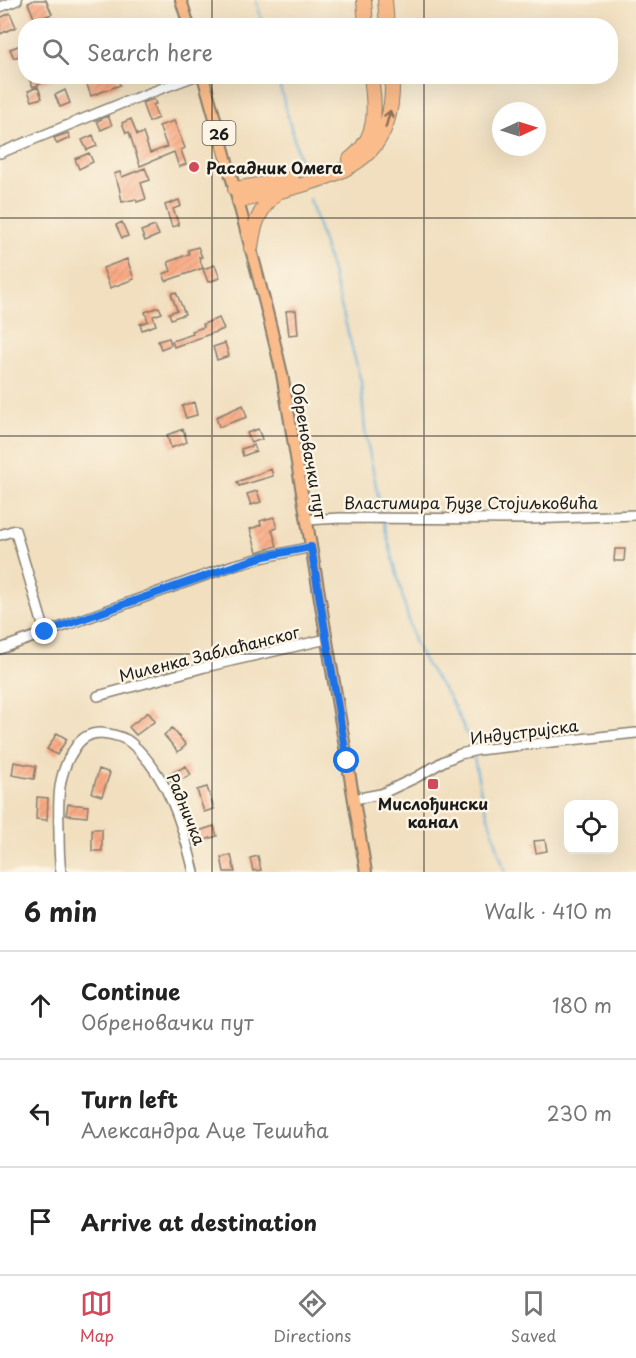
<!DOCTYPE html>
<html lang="en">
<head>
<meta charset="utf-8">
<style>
	body { margin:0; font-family:"Playpen Sans",sans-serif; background:#f6f6f6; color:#222 }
	.controls { position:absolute; right:18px; bottom:18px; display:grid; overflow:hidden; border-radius:12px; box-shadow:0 6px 24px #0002 }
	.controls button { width:54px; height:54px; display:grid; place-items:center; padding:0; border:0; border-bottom:2px solid #e0e0e0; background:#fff; color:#222; font:30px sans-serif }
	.compass { position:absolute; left:492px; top:102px; width:54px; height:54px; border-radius:50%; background:#fff; box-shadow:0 6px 24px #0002; rotate:86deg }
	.stop { position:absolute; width:18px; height:18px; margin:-14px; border:4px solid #1a73e8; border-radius:50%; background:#fff }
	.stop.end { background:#1a73e8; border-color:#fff; box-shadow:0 2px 6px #0008 }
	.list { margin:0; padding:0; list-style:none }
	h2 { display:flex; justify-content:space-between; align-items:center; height:78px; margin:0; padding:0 24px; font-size:26px }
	h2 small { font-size:20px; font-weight:400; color:#767676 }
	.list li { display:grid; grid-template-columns:39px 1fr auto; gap:18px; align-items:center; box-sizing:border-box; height:108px; padding:0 24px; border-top:2px solid #e0e0e0 }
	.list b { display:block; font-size:22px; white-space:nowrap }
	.list p { margin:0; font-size:20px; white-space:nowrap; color:#767676 }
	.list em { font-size:20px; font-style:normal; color:#767676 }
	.icon { flex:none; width:33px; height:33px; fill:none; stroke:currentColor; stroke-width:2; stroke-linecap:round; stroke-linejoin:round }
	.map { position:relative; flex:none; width:636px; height:872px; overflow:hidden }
	.search { position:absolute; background:#fff; box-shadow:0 6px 24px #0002; left:18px; right:18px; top:18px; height:66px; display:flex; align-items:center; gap:15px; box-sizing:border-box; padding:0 21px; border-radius:24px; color:#767676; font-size:22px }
	.sheet { height:402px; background:#fff }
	nav { display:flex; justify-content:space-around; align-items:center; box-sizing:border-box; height:84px; border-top:2px solid #e0e0e0; background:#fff; font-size:16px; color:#767676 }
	nav a { display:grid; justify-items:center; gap:3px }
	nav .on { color:#d1495b }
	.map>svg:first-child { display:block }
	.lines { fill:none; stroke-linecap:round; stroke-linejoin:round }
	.stream { stroke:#5cacd6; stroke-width:2 }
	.building { fill:url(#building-hatch) }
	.minor-casing { stroke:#867e6e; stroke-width:12 }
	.major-casing { stroke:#867e6e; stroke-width:14 }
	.highway-casing { stroke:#867e6e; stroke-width:16 }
	.minor { stroke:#fff; stroke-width:9 }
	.major { stroke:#fabc8b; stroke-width:10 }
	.highway { stroke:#fabc8b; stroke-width:14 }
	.oneway { stroke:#8b6c54 }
	.route { stroke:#1a73e8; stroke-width:8 }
	.grid { fill:none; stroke:#1c1c1c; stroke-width:1.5; stroke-opacity:0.55 }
	.poi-dot { fill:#d1495b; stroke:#fcf5e5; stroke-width:2 }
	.labels { text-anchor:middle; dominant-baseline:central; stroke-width:5; stroke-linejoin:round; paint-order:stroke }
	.shield { fill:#fcf5e5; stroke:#5f5d58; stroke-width:1.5 }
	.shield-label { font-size:15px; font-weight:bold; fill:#1c1c1c }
	.poi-label { font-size:16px; font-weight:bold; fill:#1c1c1c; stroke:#fcf5e5; text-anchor:start }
	.street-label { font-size:16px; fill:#1c1c1c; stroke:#fcf5e5 }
</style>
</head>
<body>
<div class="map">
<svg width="636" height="872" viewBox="0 0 636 872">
	<defs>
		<pattern id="building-hatch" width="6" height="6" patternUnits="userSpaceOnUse" patternTransform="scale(1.5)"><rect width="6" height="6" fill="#faaa84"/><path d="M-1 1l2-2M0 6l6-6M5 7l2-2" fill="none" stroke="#d69271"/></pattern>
	</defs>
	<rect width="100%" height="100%" fill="#fcf5e5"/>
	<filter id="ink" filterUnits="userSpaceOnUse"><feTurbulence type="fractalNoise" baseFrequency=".0167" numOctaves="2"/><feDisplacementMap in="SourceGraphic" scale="12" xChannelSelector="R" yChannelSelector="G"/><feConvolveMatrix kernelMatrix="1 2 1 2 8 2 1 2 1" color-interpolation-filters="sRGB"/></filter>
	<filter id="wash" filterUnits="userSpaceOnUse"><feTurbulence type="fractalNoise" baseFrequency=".008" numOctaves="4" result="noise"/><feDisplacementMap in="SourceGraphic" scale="24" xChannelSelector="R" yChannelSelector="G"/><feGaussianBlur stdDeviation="1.35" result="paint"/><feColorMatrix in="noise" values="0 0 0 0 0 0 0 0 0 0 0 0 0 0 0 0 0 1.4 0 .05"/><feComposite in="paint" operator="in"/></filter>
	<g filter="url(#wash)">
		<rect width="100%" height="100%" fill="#f1dfbf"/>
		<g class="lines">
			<path class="stream" d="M256,0l7,26
				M277,76l24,88
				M310,199l23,76 28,107 4,49 17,84
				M383,520l31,121 12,23 23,33 21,43 1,8
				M473,753l8,40 24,79"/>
		</g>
		<g id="blocks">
			<path class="building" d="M34,0h12l6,14 -17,6 -7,-17z
				M10,13l6,14 -16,7v-16z
				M26,43v10l-12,5 -4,-9z
				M28,76h29v1l-24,10z
				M101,76h15l4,9 -29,11 -5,-14z
				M38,87l4,11 -10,3 -4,-10z
				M65,90l5,13 -10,4 -5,-12z
				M154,99l2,5 -3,1 5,13 -9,4 -7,-19z
				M108,116l4,9 -11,5 -4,-9z
				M131,119l6,16 6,-2 7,20 17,-6 -8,-21 15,-5 11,27 -4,2 5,14 -7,3 -5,-15 -34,14 -11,-34 -3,1 -4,-10z
				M68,133l2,5 -13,6 -3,-6z
				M93,135l4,11 -10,4 -5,-10z
				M89,153l4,9 -14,7 -4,-10z
				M145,168l5,12 -9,3 5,16 -9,3 -1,-3 -14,3 -3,-15 -5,-13 6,-2 2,5z
				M179,200l2,6 -8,3 6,16 -7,2 -7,-22z
				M122,222l6,14 -6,2 -6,-13z
				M155,226l4,9 -14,6 -4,-10z
				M198,247l4,10h-3l4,11 -37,13 -3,-7 8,-3 -3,-9 21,-8 -1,-4z
				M127,259l7,20 -24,9 -7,-20z
				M215,265l5,13 -12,4 -5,-13z
				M176,292l9,22 -14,5 -2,-6 8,-3 -6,-16z
				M159,307l3,6 -9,3 3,9 -14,5 -2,-6 8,-3 -3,-9z
				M296,310l2,24 -9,1 -3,-24z
				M219,318l5,11 -50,18 -2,-6 21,-7 -1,-3 12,-4 -1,-3z
				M169,338l2,7 -10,4 -3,-8z
				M225,343l4,13 -12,4 -4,-13z
				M194,402l3,13 -11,3 -4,-12z
				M243,405l4,12 -28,10 -3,-10z
				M183,429l4,13 -16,6 -4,-13z
				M258,429l4,10 -11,4 -4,-10z
				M254,445l2,6 -13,5 -2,-7z
				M271,469l2,7 -34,10 -2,-4z
				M257,491l4,11 -10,3 -4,-11z
				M274,517l3,11 -5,2 5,16 -20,6 -7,-23 11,-4 -1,-4z
				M615,549h10l-1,12h-10z
				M148,712l7,9 -19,14 -7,-8z
				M172,728l14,17 -8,7 -14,-17z
				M57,733l10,6 -10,16 -10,-6z
				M14,762l22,4 -2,13 -22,-4z
				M186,766l5,9 -18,9 -5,-9z
				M99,769l11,4 -8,23 -10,-3z
				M207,787l7,22 -10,3 -7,-22z
				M37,797l11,1 -1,22 -11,-1z
				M68,804l20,2 -1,11 -21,-2z
				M214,826l3,10 -22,7 -3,-10z
				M92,829h10v22h-10z
				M545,840l2,11 -11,2 -2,-12z
				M231,855l4,17h-11l-3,-15z
				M258,856l3,14 -8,1 -3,-13z"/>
		</g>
	</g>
	<g filter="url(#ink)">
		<use href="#blocks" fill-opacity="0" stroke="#867e6e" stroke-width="1.5"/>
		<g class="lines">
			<defs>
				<path id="minor" d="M0,7l17,-7
					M0,153l120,-49 75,-28
					M307,520l33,-2 190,1 106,-4
					M0,535l15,-5 30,102
					M0,649l234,-84 31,-8 46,-10
					M98,696l107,-29 122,-28
					M354,799l27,-5 36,-17 27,-16 16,-7 18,-4 158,-17
					M61,872c-2,-14 -2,-27 -2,-41 -1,-30 -2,-58 16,-83 6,-10 14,-15 26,-15 10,1 22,3 30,10 37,32 52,83 63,129"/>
				<path id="major" d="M181,0l8,26
					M203,76c28,99 56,198 79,298l84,498"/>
				<path id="highway" d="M364,0l2,26
					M385,0l2,26
					M350,159c29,-22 25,-51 21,-83
					M235,189l57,-10
					M239,201c21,-5 42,-10 63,-16 61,-17 93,-40 90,-109
					M251,248c3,-25 8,-38 26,-56"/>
			</defs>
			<use href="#minor" class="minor-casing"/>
			<use href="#major" class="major-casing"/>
			<use href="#highway" class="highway-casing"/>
			<use href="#minor" class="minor"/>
			<use href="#major" class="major"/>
			<use href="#highway" class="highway"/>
		</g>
		<defs><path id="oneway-shaft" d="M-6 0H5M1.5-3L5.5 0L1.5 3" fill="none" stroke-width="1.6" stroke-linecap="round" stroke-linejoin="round" transform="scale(1.5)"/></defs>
		<use class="oneway" href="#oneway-shaft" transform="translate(388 119) rotate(-74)"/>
	</g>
	<g class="lines" filter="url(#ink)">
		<path class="route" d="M45,632l189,-66 31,-10 46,-9 36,214"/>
	</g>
	<path class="grid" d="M212,0v26M424,0v26M212,76v796M424,76v796M0,218h636M0,436h636M0,654h636"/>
	<g class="poi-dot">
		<circle cx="194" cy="167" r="6"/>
		<rect x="427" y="778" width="12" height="12" rx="3"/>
	</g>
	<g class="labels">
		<rect class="shield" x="202.5" y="121" width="33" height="24" rx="4.5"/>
		<g class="shield-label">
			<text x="219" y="133">26</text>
		</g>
		<g class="poi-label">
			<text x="206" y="167">Расадник Омега</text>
			<text x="433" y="803" text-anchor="middle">Мислођински<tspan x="433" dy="18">канал</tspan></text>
		</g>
		<g class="street-label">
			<text transform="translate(310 451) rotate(80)">Обреновачки пут</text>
			<text x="471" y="502">Властимира Ђузе Стојиљковића</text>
			<text transform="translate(209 653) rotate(-14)">Миленка Заблаћанског</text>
			<text transform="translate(524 731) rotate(-7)">Индустријска</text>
			<text transform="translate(187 809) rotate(68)">Радничка</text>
		</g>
	</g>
</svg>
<div class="controls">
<button><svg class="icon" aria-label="locate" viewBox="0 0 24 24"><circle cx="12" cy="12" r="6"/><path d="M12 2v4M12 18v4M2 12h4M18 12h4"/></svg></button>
</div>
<svg class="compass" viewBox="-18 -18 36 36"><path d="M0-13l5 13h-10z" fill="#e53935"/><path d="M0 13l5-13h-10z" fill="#767676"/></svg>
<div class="stop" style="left:347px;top:761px"></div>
<div class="stop end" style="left:45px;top:632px"></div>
<div class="search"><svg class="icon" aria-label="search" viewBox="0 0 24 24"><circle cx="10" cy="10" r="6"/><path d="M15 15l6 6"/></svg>Search here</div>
</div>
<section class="sheet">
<h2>6 min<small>Walk · 410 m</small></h2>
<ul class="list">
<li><svg class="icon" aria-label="ahead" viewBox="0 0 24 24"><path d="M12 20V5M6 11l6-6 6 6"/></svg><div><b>Continue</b><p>Обреновачки пут</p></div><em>180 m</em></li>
<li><svg class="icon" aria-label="left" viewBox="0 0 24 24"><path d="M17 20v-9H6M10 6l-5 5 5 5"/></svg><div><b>Turn left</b><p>Александра Аце Тешића</p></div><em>230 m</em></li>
<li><svg class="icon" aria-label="arrive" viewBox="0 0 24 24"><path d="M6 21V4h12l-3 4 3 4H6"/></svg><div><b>Arrive at destination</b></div></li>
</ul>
</section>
<nav>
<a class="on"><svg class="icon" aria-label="map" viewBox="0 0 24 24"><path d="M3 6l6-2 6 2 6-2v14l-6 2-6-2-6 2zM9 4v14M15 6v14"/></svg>Map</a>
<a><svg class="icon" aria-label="directions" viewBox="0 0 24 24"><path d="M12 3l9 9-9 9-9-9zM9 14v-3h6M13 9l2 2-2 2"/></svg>Directions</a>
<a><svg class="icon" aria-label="saved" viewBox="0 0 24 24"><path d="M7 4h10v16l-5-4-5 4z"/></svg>Saved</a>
</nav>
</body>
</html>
